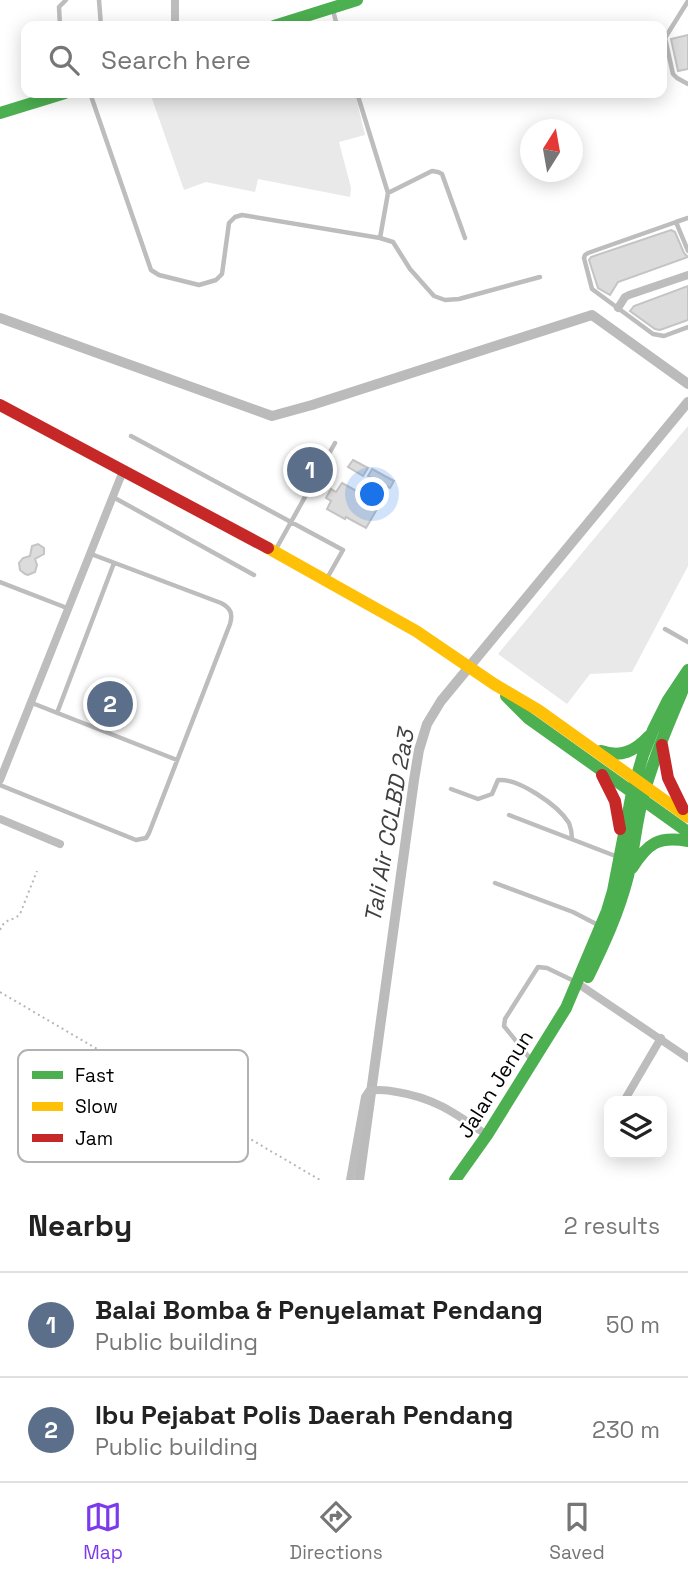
<!DOCTYPE html>
<html lang="en">
<head>
<meta charset="utf-8">
<style>
	body { margin:0; font-family:"Space Grotesk",sans-serif; background:#f6f6f6; color:#222 }
	.controls { position:absolute; right:21px; bottom:21px; display:grid; overflow:hidden; border-radius:14px; box-shadow:0 4px 18px #0003 }
	.controls button { width:63px; height:63px; display:grid; place-items:center; padding:0; border:0; border-bottom:2px solid #e0e0e0; background:#fff; color:#222; font:35px sans-serif }
	.compass { position:absolute; left:520px; top:119px; width:63px; height:63px; border-radius:50%; background:#fff; box-shadow:0 4px 18px #0003; rotate:11deg }
	.you { position:absolute; left:373px; top:495px; width:24px; height:24px; margin:-18px; border:5px solid #fff; border-radius:50%; background:#1a73e8; box-shadow:0 0 0 10px #1a73e833 }
	.badge { display:grid; place-items:center; width:46px; height:46px; border-radius:50%; background:#7c3aed; color:#fff; font-size:23px; font-weight:700 }
	.pin { position:absolute; translate:-50% -50%; border:4px solid #fff; box-shadow:0 2px 7px #0006 }
	.list { margin:0; padding:0; list-style:none }
	h2 { display:flex; justify-content:space-between; align-items:center; height:91px; margin:0; padding:0 28px; font-size:30px }
	h2 small { font-size:23px; font-weight:400; color:#767676 }
	.list li { display:grid; grid-template-columns:46px 1fr auto; gap:21px; align-items:center; box-sizing:border-box; height:105px; padding:0 28px; border-top:2px solid #e0e0e0 }
	.list b { display:block; font-size:26px; white-space:nowrap }
	.list p { margin:0; font-size:23px; white-space:nowrap; color:#767676 }
	.list em { font-size:23px; font-style:normal; color:#767676 }
	.icon { flex:none; width:38px; height:38px; fill:none; stroke:currentColor; stroke-width:2; stroke-linecap:round; stroke-linejoin:round }
	.map { position:relative; flex:none; width:688px; height:1180px; overflow:hidden }
	.search { position:absolute; background:#fff; box-shadow:0 4px 18px #0003; left:21px; right:21px; top:21px; height:77px; display:flex; align-items:center; gap:18px; box-sizing:border-box; padding:0 24px; border-radius:14px; color:#767676; font-size:26px }
	.sheet { height:301px; background:#fff }
	nav { display:flex; justify-content:space-around; align-items:center; box-sizing:border-box; height:98px; border-top:2px solid #e0e0e0; background:#fff; font-size:19px; color:#767676 }
	nav a { display:grid; justify-items:center; gap:4px }
	nav .on { color:#7c3aed }
	.map>svg:first-child { display:block }
	.green { fill:#e9e9e9 }
	.lines { fill:none; stroke-linecap:round; stroke-linejoin:round }
	.canal { stroke:#bbb; stroke-width:10 }
	.building { fill:#dcdcdc; stroke:#c4c4c4; stroke-width:2 }
	.path { stroke:#b8b8b8; stroke-width:2; stroke-dasharray:2 3.5; stroke-linecap:butt }
	.lane { stroke:#bdbdbd; stroke-width:4.5 }
	.street { stroke:#bdbdbd; stroke-width:8 }
	.fast { stroke:#4caf50; stroke-width:12 }
	.slow { stroke:#ffc107; stroke-width:12 }
	.jam { stroke:#c62828; stroke-width:12 }
	.labels { text-anchor:middle; dominant-baseline:central; stroke-width:5; stroke-linejoin:round; paint-order:stroke }
	.street-label { font-size:21px; fill:#000; stroke:#fff }
	.water-label { font-size:23px; font-style:italic; fill:#3f3f3f; stroke:#fff }
	.key { fill:#fff; stroke:#b2b2b2; stroke-width:2 }
	.key-label { font-size:19px; fill:#000 }
</style>
</head>
<body>
<div class="map">
<svg width="688" height="1180" viewBox="0 0 688 1180">
	<rect width="100%" height="100%" fill="#fff"/>
	<path class="green" d="M150,93h205l10,42 -26,7 12,46 -1,9 -92,-18 -3,13 -49,-10 -22,8z
		M688,426v140l-56,106 -42,2 -23,30 -69,-50z"/>
	<g class="lines">
		<path class="canal" d="M0,318l272,98 40,-11 280,-90 96,69
			M359,1180l55,-400 5,-30 8,-26 14,-23 247,-299"/>
	</g>
	<path class="building" d="M688,35v34l-10,2 -7,-32z
		M671,230l4,2 9,21 4,4 -70,25 -8,13 -12,-7 -9,-28 2,-3z
		M688,286v34l-28,10 -5,-1 -25,-18 4,-5z
		M353,460l15,8 -5,8 -15,-9z
		M372,469l22,12 -4,7 -22,-12z
		M342,483l38,21 -14,24 -20,-11 -1,2 -18,-10 4,-8 -5,-3 5,-9 5,3z
		M38,544l6,4v6l-9,5 2,6 -2,7 -7,3 -3,-1 -5,-4 -1,-7 4,-5 7,-2 2,-10z"/>
	<g class="lines">
		<path class="path" d="M0,930c5,-13 13,-8 20,-16l17,-43
			M0,992l320,188"/>
		<path class="lane" d="M99,0l2,26
			M688,1l-23,37 8,36 4,4 11,6
			M333,10l4,16
			M60,26l-1,-19 7,-7
			M90,93l61,177 8,5 40,10 17,-5 6,-6 7,-51 6,-6 7,-2 138,23 8,-45 -31,-100
			M388,193l44,-22 6,1 4,2 23,64
			M688,218l-12,4 12,29
			M676,222l-88,31 -3,2 -1,3 8,31 61,45 11,2 24,-9
			M380,238l13,4 17,27 24,27 11,4 14,-1 81,-22
			M131,436l212,114 -17,30
			M113,497l141,78
			M276,549l59,-106
			M0,582l67,26
			M665,629l23,13
			M32,703l145,57
			M57,713l57,-150
			M0,785l136,55 10,-2 3,-5 81,-209c3,-10 1,-16 -9,-21l-130,-49
			M451,789l27,10 14,-5 6,-14c20,-2 60,25 71,43 2,5 3,10 3,16
			M509,815l109,42
			M495,883l78,29 27,14
			M532,1061l-28,-35 1,-7 33,-52 9,1 27,13"/>
		<path class="street" d="M175,0v26
			M618,308l7,-11 4,-2 59,-20
			M0,780l123,-309
			M0,819l60,25
			M577,983l111,75
			M624,1101l37,-63
			M350,1180l15,-83 4,-6c10,-2 18,-1 28,1 38,6 59,22 90,43"/>
		<path class="fast" d="M274,26l83,-26
			M0,113l65,-20
			M506,696l22,22 160,114
			M601,751c20,7 34,0 48,-15
			M632,868c16,-25 26,-32 56,-27
			M588,977c16,-33 31,-65 40,-101 6,-26 8,-53 15,-79 11,-41 28,-79 44,-117
			M455,1180l32,-45 79,-127 41,-97 6,-20 19,-98 11,-38 10,-25 15,-30 20,-30"/>
		<path class="slow" d="M268,548l148,83 78,53 44,26 150,107"/>
		<path class="jam" d="M0,405l268,143
			M662,745l6,33 15,31
			M602,775l13,26 5,28"/>
	</g>
	<g class="labels">
		<g class="street-label">
			<text transform="translate(495 1084) rotate(-58)">Jalan Jenun</text>
		</g>
		<g class="water-label">
			<text transform="translate(389 826) rotate(-80)">Tali Air CCLBD 2a3</text>
		</g>
	</g>
	<rect x="18" y="1050" width="230" height="112" rx="10" class="key"/>
	<rect x="32" y="1071" width="31" height="8" fill="#4caf50"/>
	<rect x="32" y="1102" width="31" height="9" fill="#ffc107"/>
	<rect x="32" y="1134" width="31" height="8" fill="#c62828"/>
	<g class="key-label">
		<text x="75" y="1082">Fast</text>
		<text x="75" y="1113">Slow</text>
		<text x="75" y="1145">Jam</text>
	</g>
</svg>
<div class="controls">
<button><svg class="icon" aria-label="layers" viewBox="0 0 24 24"><path d="M12 4l9 5-9 5-9-5zM3 14l9 5 9-5"/></svg></button>
</div>
<svg class="compass" viewBox="-18 -18 36 36"><path d="M0-13l5 13h-10z" fill="#e53935"/><path d="M0 13l5-13h-10z" fill="#767676"/></svg>
<div class="you"></div>
<div class="pin badge" style="left:310px;top:470px;background:#5c6f8a">1</div>
<div class="pin badge" style="left:110px;top:704px;background:#5c6f8a">2</div>
<div class="search"><svg class="icon" aria-label="search" viewBox="0 0 24 24"><circle cx="10" cy="10" r="6"/><path d="M15 15l6 6"/></svg>Search here</div>
</div>
<section class="sheet">
<h2>Nearby<small>2 results</small></h2>
<ul class="list">
<li><span class="badge" style="background:#5c6f8a">1</span><div><b>Balai Bomba &amp; Penyelamat Pendang</b><p>Public building</p></div><em>50 m</em></li>
<li><span class="badge" style="background:#5c6f8a">2</span><div><b>Ibu Pejabat Polis Daerah Pendang</b><p>Public building</p></div><em>230 m</em></li>
</ul>
</section>
<nav>
<a class="on"><svg class="icon" aria-label="map" viewBox="0 0 24 24"><path d="M3 6l6-2 6 2 6-2v14l-6 2-6-2-6 2zM9 4v14M15 6v14"/></svg>Map</a>
<a><svg class="icon" aria-label="directions" viewBox="0 0 24 24"><path d="M12 3l9 9-9 9-9-9zM9 14v-3h6M13 9l2 2-2 2"/></svg>Directions</a>
<a><svg class="icon" aria-label="saved" viewBox="0 0 24 24"><path d="M7 4h10v16l-5-4-5 4z"/></svg>Saved</a>
</nav>
</body>
</html>
